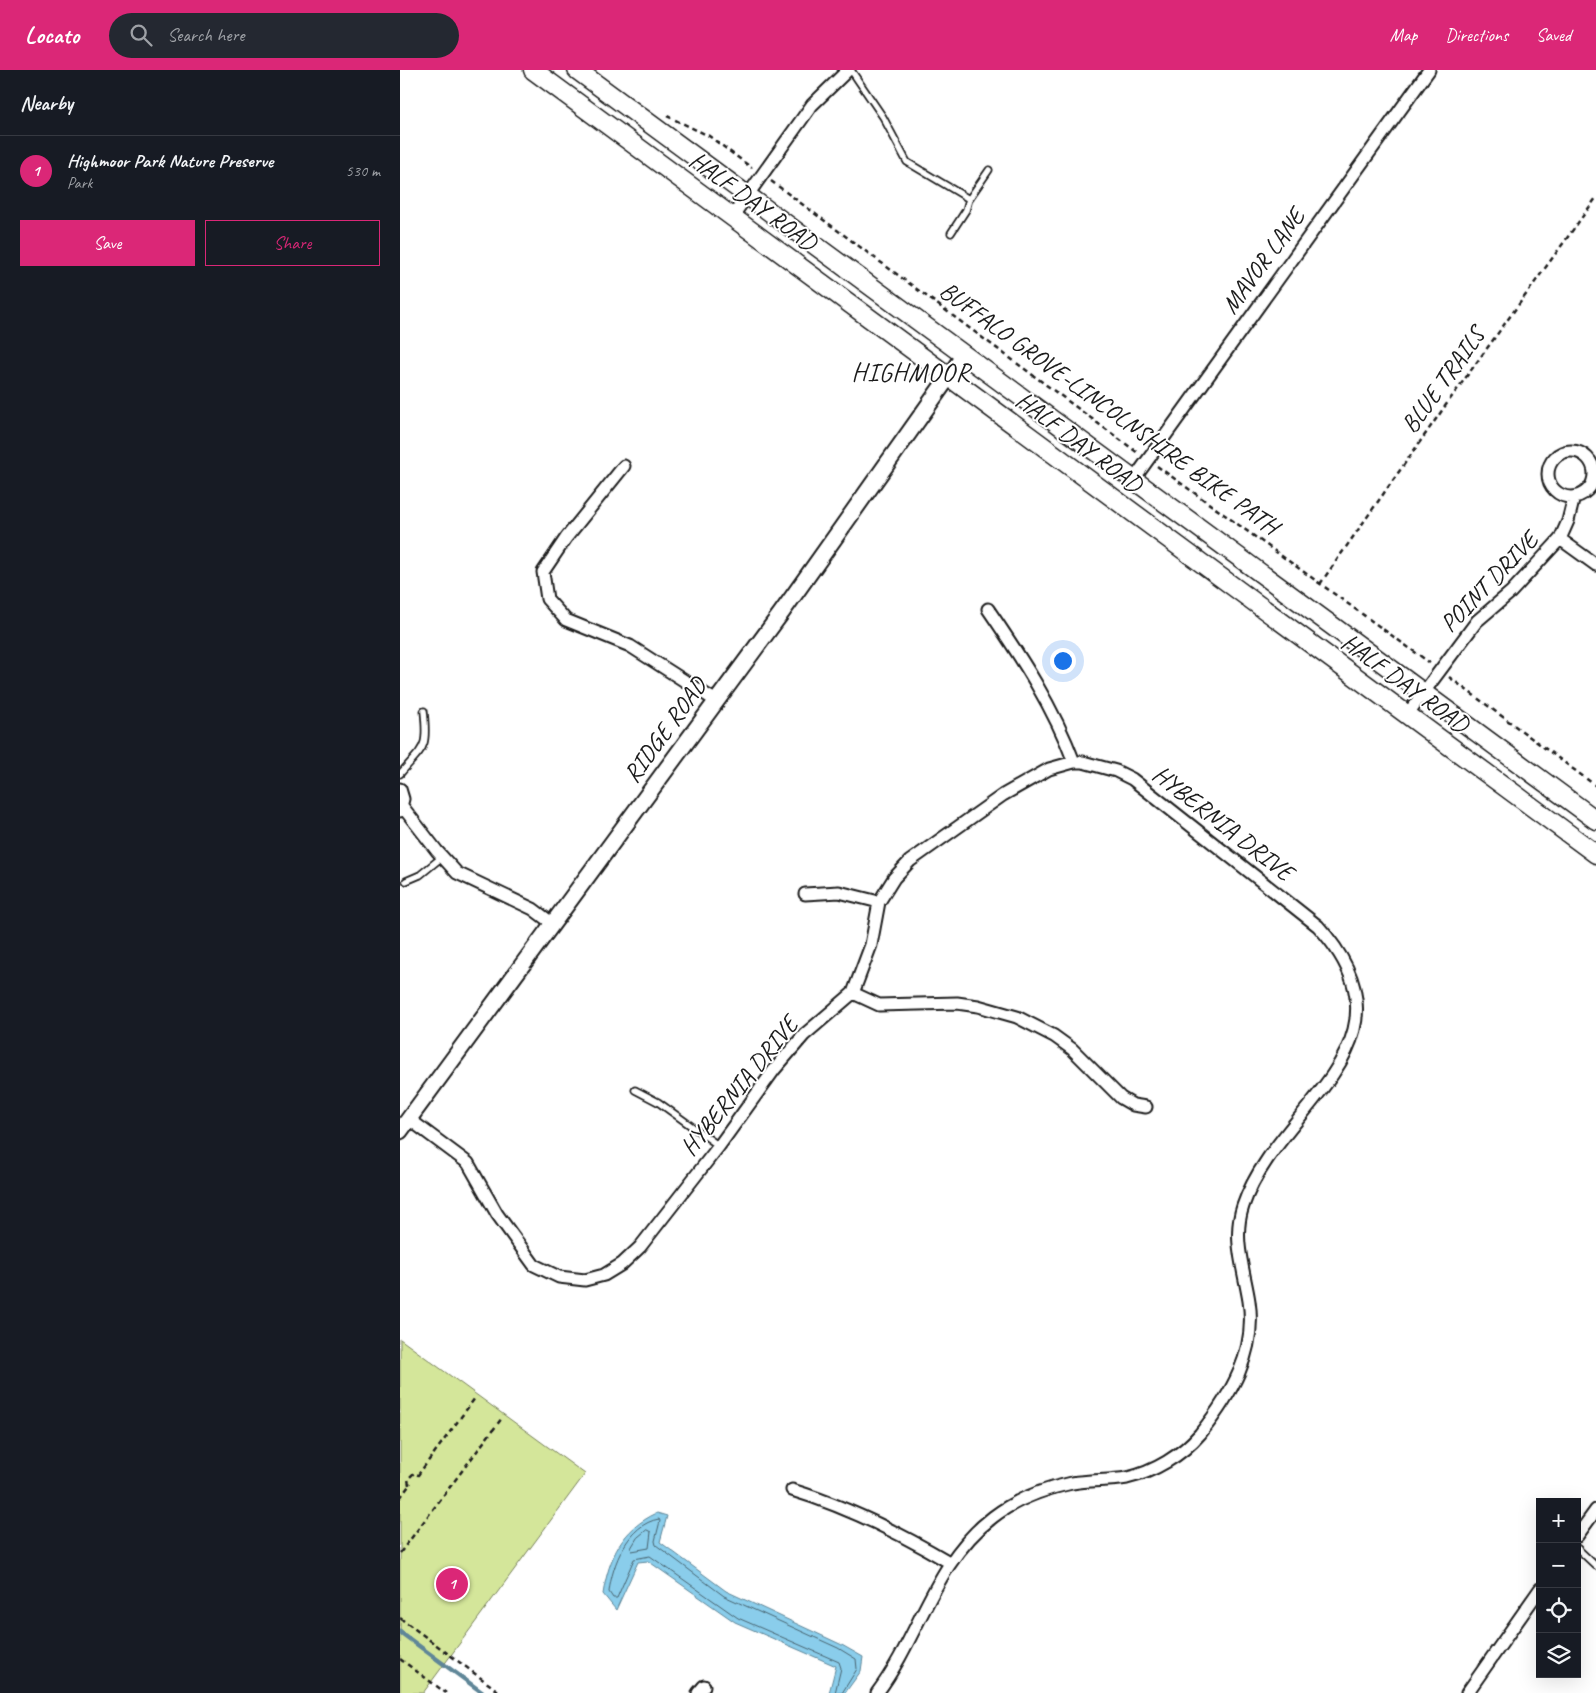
<!DOCTYPE html>
<html lang="en">
<head>
<meta charset="utf-8">
<style>
	body { margin:0; font-family:Caveat,sans-serif; background:#242831; color:#f1f3f6 }
	.controls { position:absolute; right:15px; bottom:15px; display:grid; overflow:hidden; border-radius:0px; box-shadow:0 5px 20px #0002 }
	.controls button { width:45px; height:45px; display:grid; place-items:center; padding:0; border:0; border-bottom:1px solid #363941; background:#171b24; color:#f1f3f6; font:25px sans-serif }
	.you { position:absolute; left:662px; top:590px; width:18px; height:18px; margin:-12px; border:4px solid #fff; border-radius:50%; background:#1a73e8; box-shadow:0 0 0 8px #1a73e833 }
	.badge { display:grid; place-items:center; width:32px; height:32px; border-radius:50%; background:#db2777; color:#fff; font-size:16px; font-weight:700 }
	.pin { position:absolute; translate:-50% -50%; border:2px solid #fff; box-shadow:0 1px 5px #0006 }
	.list { margin:0; padding:0; list-style:none }
	h2 { display:flex; justify-content:space-between; align-items:center; height:65px; margin:0; padding:0 20px; font-size:21px }
	h2 small { font-size:16px; font-weight:400; color:#9ea1a6 }
	.list li { display:grid; grid-template-columns:32px 1fr auto; gap:15px; align-items:center; box-sizing:border-box; height:70px; padding:0 20px; border-top:1px solid #363941 }
	.list b { display:block; font-size:19px; white-space:nowrap }
	.list p { margin:0; font-size:16px; white-space:nowrap; color:#9ea1a6 }
	.list em { font-size:16px; font-style:normal; color:#9ea1a6 }
	.actions { display:flex; gap:10px; padding:15px 20px }
	.actions a { flex:1; padding:11px 0; border:1px solid #db2777; border-radius:0px; text-align:center; font-size:18px; color:#db2777 }
	.actions .main { background:#db2777; color:#fff }
	.icon { flex:none; width:28px; height:28px; fill:none; stroke:currentColor; stroke-width:2; stroke-linecap:round; stroke-linejoin:round }
	.map { position:relative; flex:none; width:1196px; height:1623px; overflow:hidden }
	header { display:flex; align-items:center; gap:30px; box-sizing:border-box; height:70px; padding:0 25px; background:#db2777; color:#fff }
	header strong { font-size:24px }
	nav { display:flex; gap:28px; margin-inline-start:auto; font-size:18px }
	.search { width:350px; height:45px; background:#242831; display:flex; align-items:center; gap:12px; box-sizing:border-box; padding:0 18px; border-radius:28px; color:#9ea1a6; font-size:19px }
	main { display:flex }
	aside { flex:1; background:#171b24 }
	.map>svg:first-child { display:block }
	.green { fill:#d4e69a; stroke:#78815b }
	.water { fill:#8acdeb; stroke:#5e8698 }
	.lines { fill:none; stroke-linecap:round; stroke-linejoin:round }
	.shore { stroke:#48636f; stroke-width:1 }
	.stream { stroke:#5e8698; stroke-width:4.5 }
	.lane-casing { stroke:#1c1c1c; stroke-width:9 }
	.street-casing { stroke:#1c1c1c; stroke-width:15 }
	.secondary-casing { stroke:#1c1c1c; stroke-width:19 }
	.primary-casing { stroke:#1c1c1c; stroke-width:21 }
	.path { stroke:#1c1c1c; stroke-width:2.5; stroke-dasharray:5 4; stroke-linecap:butt }
	.lane { stroke:#fff; stroke-width:5.5 }
	.street { stroke:#fff; stroke-width:11 }
	.secondary { stroke:#fff; stroke-width:15 }
	.primary { stroke:#fff; stroke-width:18 }
	.labels { text-anchor:middle; dominant-baseline:central; stroke-width:4; stroke-linejoin:round; paint-order:stroke }
	.street-label { font-size:25px; fill:#1c1c1c; stroke:#fff }
	.neighbourhood-label { font-size:26px; letter-spacing:1px; fill:#1c1c1c; stroke:#fff }
</style>
</head>
<body>
<header>
<strong>Locato</strong>
<div class="search"><svg class="icon" aria-label="search" viewBox="0 0 24 24"><circle cx="10" cy="10" r="6"/><path d="M15 15l6 6"/></svg>Search here</div>
<nav><a>Map</a><a>Directions</a><a>Saved</a></nav>
</header>
<main>
<aside>
<h2>Nearby<small></small></h2>
<ul class="list">
<li><span class="badge">1</span><div><b>Highmoor Park Nature Preserve</b><p>Park</p></div><em>530 m</em></li>
</ul>
<div class="actions"><a class="main">Save</a><a>Share</a></div>
</aside>
<div class="map">
<svg width="1196" height="1623" viewBox="0 0 1196 1623">
	<rect width="100%" height="100%" fill="#fff"/>
	<filter id="ink" filterUnits="userSpaceOnUse"><feTurbulence type="fractalNoise" baseFrequency=".02" numOctaves="2"/><feDisplacementMap in="SourceGraphic" scale="10" xChannelSelector="R" yChannelSelector="G"/><feConvolveMatrix kernelMatrix="1 2 1 2 8 2 1 2 1" color-interpolation-filters="sRGB"/></filter>
	<g filter="url(#ink)">
		<path class="green" d="M0,1269l185,135 -162,219h-23z"/>
		<path class="water" d="M257,1443l10,3 -7,26 66,49 114,53 23,13 -2,14 -16,22h-16l7,-27 -101,-44 -87,-61 -10,1 -22,48 -13,-16c6,-37 19,-65 54,-81z"/>
		<g class="lines">
			<path class="shore" d="M247,1460l4,2 -2,16 -17,3 -1,-3 6,-10z
				M435,1623l6,-25 -2,-6 -101,-44 -88,-62 -16,3 -17,39h-4l-4,-6c3,-27 19,-68 50,-73l1,2 -5,20 1,4 68,51 114,52 18,11 1,10 -15,24"/>
			<path class="stream" d="M0,1562l83,61"/>
			<defs>
				<path id="lane" d="M451,0l32,47 24,45 62,37 -3,11 -15,23
					M569,129l20,-29
					M0,704c24,-28 28,-24 24,-63
					M6,811l14,-6 22,-18
					M235,1020l23,12 61,44
					M1177,1478l19,18"/>
				<path id="street" d="M332,147l80,-112 36,-35
					M1148 404a23 23 0 1 1 46 0a23 23 0 1 1-46 0Z
					M224,396l-58,72 -23,34 4,27 19,21 64,26 86,55
					M734,409l295,-409
					M1160,469l36,26
					M588,539c34,50 65,97 86,153
					M1006,646l71,-95 34,-29 49,-53 8,-18 6,-24
					M0,719l3,10 -3,12
					M2,736l35,45 20,22 76,36 20,15
					M405,824l34,-2 40,10
					M453,923l26,12 78,-2 21,3 39,11 37,19 18,13 49,49 12,7 13,2
					M9,1049l59,44 29,51 37,51 25,12 26,3 19,-5 18,-11 18,-17 79,-101 55,-76 30,-35 49,-42 18,-48 8,-43 15,-24 16,-17 93,-66 46,-26 25,-7h9l33,9 16,8 186,147c108,119 -41,179 -75,280 -11,32 1,63 6,95 8,51 -18,94 -49,133 -18,21 -46,38 -73,44 -18,3 -37,2 -55,5 -28,6 -56,16 -79,34 -60,46 -72,117 -116,176
					M392,1420c56,17 106,42 157,72
					M1177,1466l19,-26
					M298,1623l6,-7
					M1067,1623l73,-104"/>
				<path id="secondary" d="M0,1061l382,-519 182,-257"/>
				<path id="primary" d="M133,0l1063,784
					M177,0l1019,750"/>
			</defs>
			<use href="#lane" class="lane-casing"/>
			<use href="#street" class="street-casing"/>
			<use href="#secondary" class="secondary-casing"/>
			<use href="#primary" class="primary-casing"/>
			<path class="path" d="M267,46l42,20 43,32
				M371,111l367,272
				M757,396l273,197
				M920,514l128,-182 148,-204
				M1049,607l147,109
				M9,1415l-1,-6 6,-6 4,2 57,-77
				M0,1428l11,-15
				M0,1483l102,-135
				M0,1548l101,75
				M0,1589l46,34"/>
			<use href="#lane" class="lane"/>
			<use href="#street" class="street"/>
			<use href="#secondary" class="secondary"/>
			<use href="#primary" class="primary"/>
		</g>
	</g>
	<g class="labels">
		<g class="street-label">
			<text transform="translate(353 131) rotate(36)">HALF DAY ROAD</text>
			<text transform="translate(863 191) rotate(-54)">MAVOR LANE</text>
			<text transform="translate(1043 310) rotate(-54)">BLUE TRAILS</text>
			<text transform="translate(709 338) rotate(36)">BUFFALO GROVE-LINCOLNSHIRE BIKE PATH</text>
			<text transform="translate(679 372) rotate(37)">HALF DAY ROAD</text>
			<text transform="translate(1089 512) rotate(-46)">POINT DRIVE</text>
			<text transform="translate(1005 613) rotate(36)">HALF DAY ROAD</text>
			<text transform="translate(265 660) rotate(-54)">RIDGE ROAD</text>
			<text transform="translate(823 753) rotate(38)">HYBERNIA DRIVE</text>
			<text transform="translate(339 1016) rotate(-51)">HYBERNIA DRIVE</text>
		</g>
		<g class="neighbourhood-label">
			<text x="511" y="302">HIGHMOOR</text>
		</g>
	</g>
</svg>
<div class="controls">
<button>+</button>
<button>−</button>
<button><svg class="icon" aria-label="locate" viewBox="0 0 24 24"><circle cx="12" cy="12" r="6"/><path d="M12 2v4M12 18v4M2 12h4M18 12h4"/></svg></button>
<button><svg class="icon" aria-label="layers" viewBox="0 0 24 24"><path d="M12 4l9 5-9 5-9-5zM3 14l9 5 9-5"/></svg></button>
</div>
<div class="you"></div>
<div class="pin badge" style="left:52px;top:1514px">1</div>
</div>
</main>
</body>
</html>
